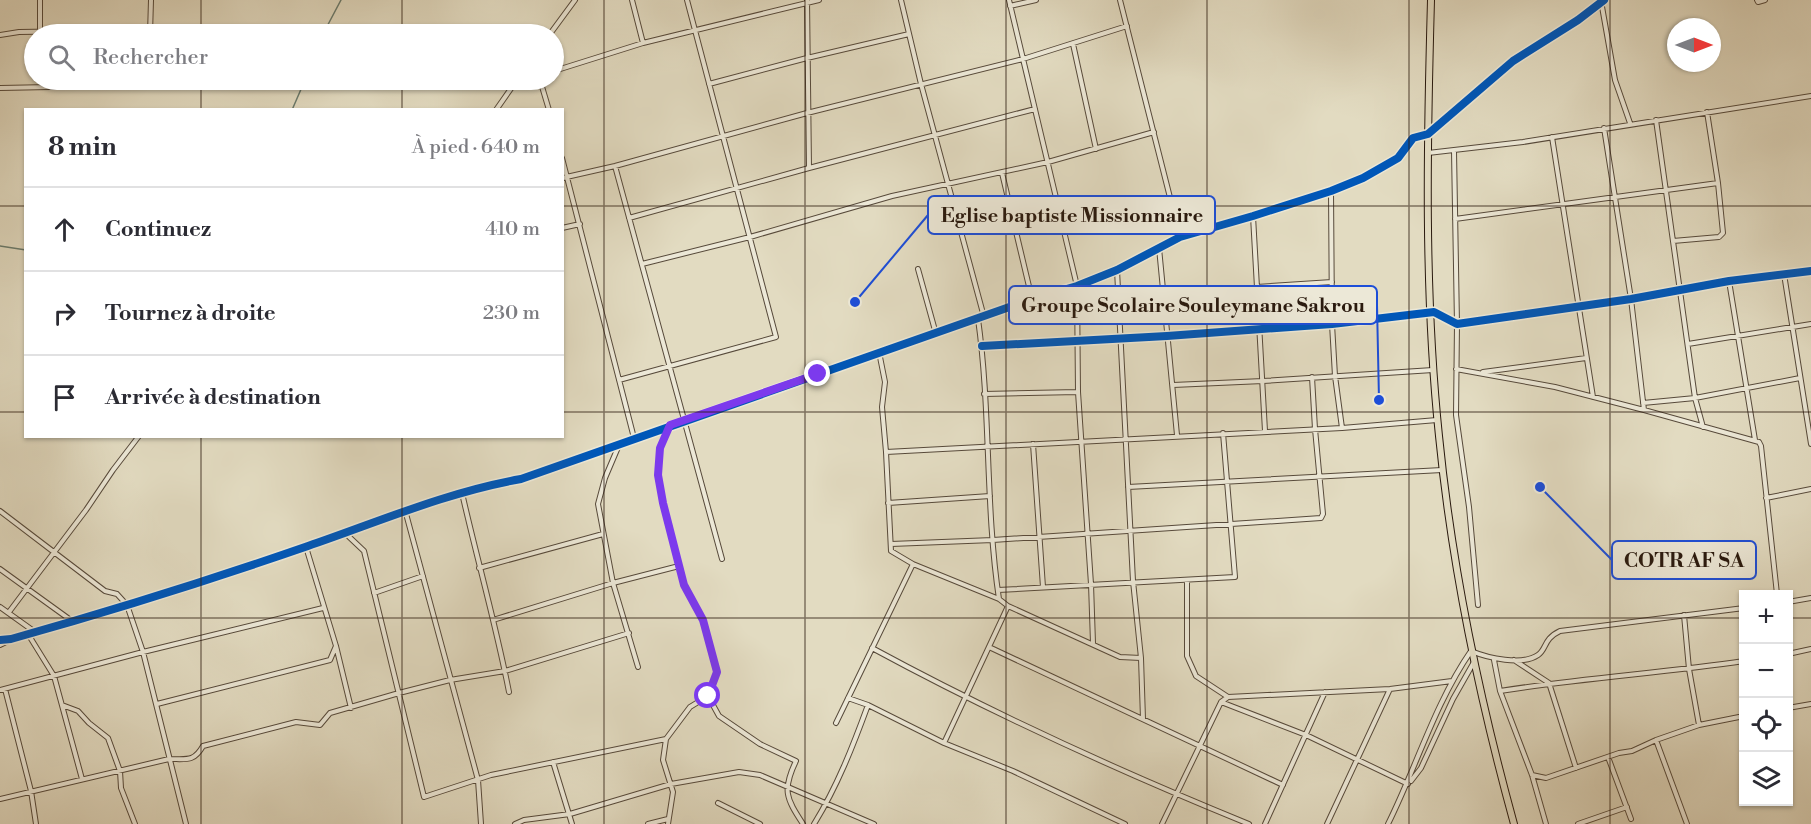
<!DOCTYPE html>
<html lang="fr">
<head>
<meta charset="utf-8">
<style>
	body { margin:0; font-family:"Libre Bodoni",serif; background:#f7f7f7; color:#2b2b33 }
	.controls { position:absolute; right:18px; bottom:18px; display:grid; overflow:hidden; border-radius:0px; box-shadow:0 2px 4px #0004 }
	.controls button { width:54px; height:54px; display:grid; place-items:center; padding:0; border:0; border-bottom:2px solid #e1e1e2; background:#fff; color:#2b2b33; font:30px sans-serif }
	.compass { position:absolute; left:1667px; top:18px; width:54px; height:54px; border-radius:50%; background:#fff; box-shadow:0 2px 4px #0004; rotate:90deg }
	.stop { position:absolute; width:18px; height:18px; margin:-14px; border:4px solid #7c3aed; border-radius:50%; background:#fff }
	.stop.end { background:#7c3aed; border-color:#fff; box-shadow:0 2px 6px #0008 }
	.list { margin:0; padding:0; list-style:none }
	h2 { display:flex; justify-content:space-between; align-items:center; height:78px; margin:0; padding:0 24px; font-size:26px }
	h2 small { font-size:20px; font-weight:400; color:#7c7c81 }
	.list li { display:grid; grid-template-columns:39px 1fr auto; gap:18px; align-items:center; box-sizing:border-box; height:84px; padding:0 24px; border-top:2px solid #e1e1e2 }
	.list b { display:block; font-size:22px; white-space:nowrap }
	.list em { font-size:20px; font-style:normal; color:#7c7c81 }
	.icon { flex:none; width:33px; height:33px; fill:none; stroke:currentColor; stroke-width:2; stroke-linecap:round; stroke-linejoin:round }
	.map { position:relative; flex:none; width:1811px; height:824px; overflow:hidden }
	.search { position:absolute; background:#fff; box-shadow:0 2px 4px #0004; left:24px; top:24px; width:540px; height:66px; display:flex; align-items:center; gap:15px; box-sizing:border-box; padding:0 21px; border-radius:33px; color:#7c7c81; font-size:22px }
	.panel { position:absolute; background:#fff; box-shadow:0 2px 4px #0004; left:24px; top:108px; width:540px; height:330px; border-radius:0px }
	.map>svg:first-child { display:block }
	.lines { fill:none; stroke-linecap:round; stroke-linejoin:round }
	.stream { stroke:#6a7b6d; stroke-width:1.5 }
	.street-casing { stroke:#574a3b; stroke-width:6 }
	.primary-casing { stroke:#29190e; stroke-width:8 }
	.street { stroke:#ece8d7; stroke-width:4 }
	.primary { stroke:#e2dbc1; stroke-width:6 }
	.cycleway-casing { stroke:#ece8d7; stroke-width:11 }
	.cycleway { stroke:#0057b8; stroke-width:8 }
	.route { stroke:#7c3aed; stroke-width:8 }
	.grid { fill:none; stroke:#29190e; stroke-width:1.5; stroke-opacity:0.55 }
	.leader { fill:none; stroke:#1d4ed8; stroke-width:2 }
	.callout-dot { fill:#1d4ed8; stroke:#ece8d7; stroke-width:2 }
	.callout { fill:#ece8d7; stroke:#1d4ed8; stroke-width:2 }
	.callout-label { font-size:20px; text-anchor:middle; font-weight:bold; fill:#29190e }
</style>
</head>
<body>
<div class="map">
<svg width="1811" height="824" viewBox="0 0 1811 824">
	<rect width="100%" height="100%" fill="#e2dbc1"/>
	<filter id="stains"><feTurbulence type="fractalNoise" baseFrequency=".00333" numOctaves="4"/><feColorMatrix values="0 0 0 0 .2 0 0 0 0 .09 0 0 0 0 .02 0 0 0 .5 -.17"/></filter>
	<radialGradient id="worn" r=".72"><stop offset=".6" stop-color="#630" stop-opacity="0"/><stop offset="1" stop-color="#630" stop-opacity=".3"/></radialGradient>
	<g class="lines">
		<path class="stream" d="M323,34l18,-34
			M292,110l13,-30
			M0,246l26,4"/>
		<defs>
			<path id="street" d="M40,0v34
				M632,0l11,43
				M807,0l2,167
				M901,0l20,84 63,233
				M1009,0l68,286 1,106 13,192 2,59
				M1120,0l60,237
				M1757,0l1,2 7,-2
				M1601,1l14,79 15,43
				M1010,6l26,-6
				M150,34l1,-34
				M550,34l25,-34
				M0,35l19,-3 131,-2
				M1073,44l23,105
				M554,71l89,-28 176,-43
				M42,80l1,6
				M540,80l9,30
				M516,83l10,-3
				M709,84l98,-26 102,-24
				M0,88l151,-3v-5
				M496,110l21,-30
				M1656,120l39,278 8,29
				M1604,128l27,171 13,111
				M1552,137l41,260
				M1454,151l3,173 -1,91 13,92 9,98
				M1428,153l95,-11 288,-46
				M562,158l72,280
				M615,166l107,393
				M1002,173l30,126
				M562,178l53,-12 192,-53 216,-54 104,-33
				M1331,191l1,133 3,52 7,52
				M1253,216l12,215
				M629,218l180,-50 226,-59
				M1455,219l263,-36
				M562,228l18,-4
				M1673,241l46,-4 4,-4 -5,-50 -11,-71
				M1159,248l18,187
				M642,264l108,-27 142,-41 156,-34 106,-30
				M918,269l18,65
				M1117,270l16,311 8,77 2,61
				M1784,274l27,170
				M1729,281l26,159
				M1118,296l214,-14
				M978,319c13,92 7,187 21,280
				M1688,344l123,-20
				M982,346l185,-10 165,-12 102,-12 23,12 174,-25 98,-18 82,-10
				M879,352l6,30 -3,25 4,45 5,99 22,13 86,35 9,7 112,51 21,1
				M1456,369l99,18 89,23 115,32 2,4 16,148
				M1483,372l103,-14
				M619,380l157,-43 -89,-337
				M1173,385l90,-4 170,-11
				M984,394l94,-2
				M1643,403l52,-5 105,-20
				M1033,444l10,143
				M619,445l-14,33 -7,26 15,79 25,84
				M886,452l456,-24 95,-8
				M1128,487l314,-17
				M462,493c15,66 34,132 47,199
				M1766,498l45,-9
				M888,503l102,-7
				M405,510l73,270 3,44
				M0,511l105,80 12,3 10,11 16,47 43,172
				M345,533l19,18 60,246 67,-22 175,-36
				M891,544l102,-4 328,-22 2,-4 -8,-85 -3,-52
				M306,547l30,99 15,62
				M479,568l124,-34
				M0,569l72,52
				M1187,580v76l9,20 32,21
				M998,590l237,-13 -12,-144
				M374,593l49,-17
				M1788,602l23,-4
				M0,607l35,25
				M9,612l77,-102 27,-40 26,-34
				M1684,615l5,54 10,56
				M493,620l120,-37 66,-17
				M28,634l26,42 28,103
				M0,640l11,-1c100,-28 199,-59 297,-93 70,-24 139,-54 213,-67l511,-180 45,-13 40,-16 63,-33 73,-21 78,-25 32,-13 35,-20 15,-20 15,-4 85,-73 65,-41 26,-20
				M0,645l8,-4
				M989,647l294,138
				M872,648c122,66 249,124 377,176
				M1788,654l23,-5
				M1494,660l6,31 32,84 14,49
				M1514,660l35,23 27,85
				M5,689l26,102 5,33
				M0,690l143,-38 180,-44
				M1500,691c81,-13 162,-18 244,-30
				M1788,695l2,13
				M708,696l11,20 41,28 36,17c-14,29 -10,37 7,63
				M848,698l20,7 76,38 69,28 112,53
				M1221,702l85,33 102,49
				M157,704l173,-44 6,-14
				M62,705l16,6 11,12 19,15 12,33 1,17 14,36
				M1788,708l23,-4
				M836,723l77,-159
				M1656,740l31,84
				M944,743l64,-137
				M1608,757l23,62
				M553,762l19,62
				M1532,775l14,3 73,-25 13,-2 24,-11 43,-15 45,-9
				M1411,781l10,-13 32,-69 21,-37
				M0,799l169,-40c18,0 25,3 34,-13l93,-24 24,3 10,-12 69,-20 51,-13 55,-9 124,-38
				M718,803l42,21
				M515,824l9,-4 46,-6 101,-30 68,-12 21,3 114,49
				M648,824l20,-5
				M668,824l5,-32 -10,-32 3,-21 24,-32 18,-11 9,-24 -14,-52 -19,-35 -21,-82 -5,-28 2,-27 9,-22
				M814,824c23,-37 39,-78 54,-119
				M1162,824l59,-122 7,-5 162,-8 62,-8
				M1265,824l60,-132
				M1327,824l63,-135
				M1388,824c28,-56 47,-121 83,-173 17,7 51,15 67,4 9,-6 5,-16 22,-24l184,-23
				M1578,824l49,-17"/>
			<path id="primary" d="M1431,0c-4,145 -7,292 8,436 13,132 40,261 75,388"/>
		</defs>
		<use href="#street" class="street-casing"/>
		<use href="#primary" class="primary-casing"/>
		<use href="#street" class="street"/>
		<use href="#primary" class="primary"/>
		<defs>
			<path id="cycleway" d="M982,346l185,-10 165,-12 102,-12 23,12 174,-25 98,-18 82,-10
				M0,640l11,-1c100,-28 199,-59 297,-93 70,-24 139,-54 213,-67l511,-180 45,-13 40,-16 63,-33 73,-21 78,-25 32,-13 35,-20 15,-20 15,-4 85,-73 65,-41 26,-20"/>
		</defs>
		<use href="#cycleway" class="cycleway-casing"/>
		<use href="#cycleway" class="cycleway"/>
	</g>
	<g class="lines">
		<path class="route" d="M708,696l9,-24 -14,-52 -19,-35 -21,-82 -5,-28 2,-27 10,-23 148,-51"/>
	</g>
	<path class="grid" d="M201,0v34M402,0v34M604,0v824M805,0v824M1006,0v824M1207,0v824M1409,0v824M1610,0v824M201,80v30M402,80v30M0,206h26M562,206h1249M0,412h26M562,412h1249M201,436v388M402,436v388M0,618h1744M1788,618h23"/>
	<path class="leader" d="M855 302L928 215M1379 400L1377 305M1540 487L1612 560"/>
	<g class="callout-dot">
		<circle cx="855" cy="302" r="6"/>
		<circle cx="1379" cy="400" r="6"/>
		<circle cx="1540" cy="487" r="6"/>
	</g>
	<g class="callout">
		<rect x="928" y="196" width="287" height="38" rx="6"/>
		<rect x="1009" y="286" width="368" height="38" rx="6"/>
		<rect x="1612" y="541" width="144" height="38" rx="6"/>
	</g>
	<g class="callout-label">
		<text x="1072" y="222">Eglise baptiste Missionnaire</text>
		<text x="1193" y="312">Groupe Scolaire Souleymane Sakrou</text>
		<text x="1684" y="567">COTR AF SA</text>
	</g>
	<rect width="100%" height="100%" filter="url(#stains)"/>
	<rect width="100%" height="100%" fill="url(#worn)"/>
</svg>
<div class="controls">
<button>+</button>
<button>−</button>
<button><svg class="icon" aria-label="locate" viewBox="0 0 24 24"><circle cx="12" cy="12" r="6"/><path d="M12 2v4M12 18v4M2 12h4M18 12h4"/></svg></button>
<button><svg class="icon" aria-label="layers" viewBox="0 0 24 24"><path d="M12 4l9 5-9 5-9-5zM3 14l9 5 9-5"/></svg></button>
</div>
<svg class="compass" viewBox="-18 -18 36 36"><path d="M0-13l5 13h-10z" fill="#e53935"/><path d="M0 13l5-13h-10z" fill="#7c7c81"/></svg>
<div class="stop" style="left:708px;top:696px"></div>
<div class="stop end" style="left:818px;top:374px"></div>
<div class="search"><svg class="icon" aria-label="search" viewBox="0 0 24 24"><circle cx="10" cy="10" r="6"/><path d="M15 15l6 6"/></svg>Rechercher</div>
<section class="panel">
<h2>8 min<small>À pied · 640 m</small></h2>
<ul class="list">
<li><svg class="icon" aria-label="ahead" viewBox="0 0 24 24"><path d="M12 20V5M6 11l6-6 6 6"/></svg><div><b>Continuez</b></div><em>410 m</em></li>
<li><svg class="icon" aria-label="right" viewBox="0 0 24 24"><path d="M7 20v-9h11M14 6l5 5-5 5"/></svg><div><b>Tournez à droite</b></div><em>230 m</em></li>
<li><svg class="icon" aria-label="arrive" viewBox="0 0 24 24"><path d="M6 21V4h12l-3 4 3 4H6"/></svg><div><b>Arrivée à destination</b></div></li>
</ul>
</section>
</div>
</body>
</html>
